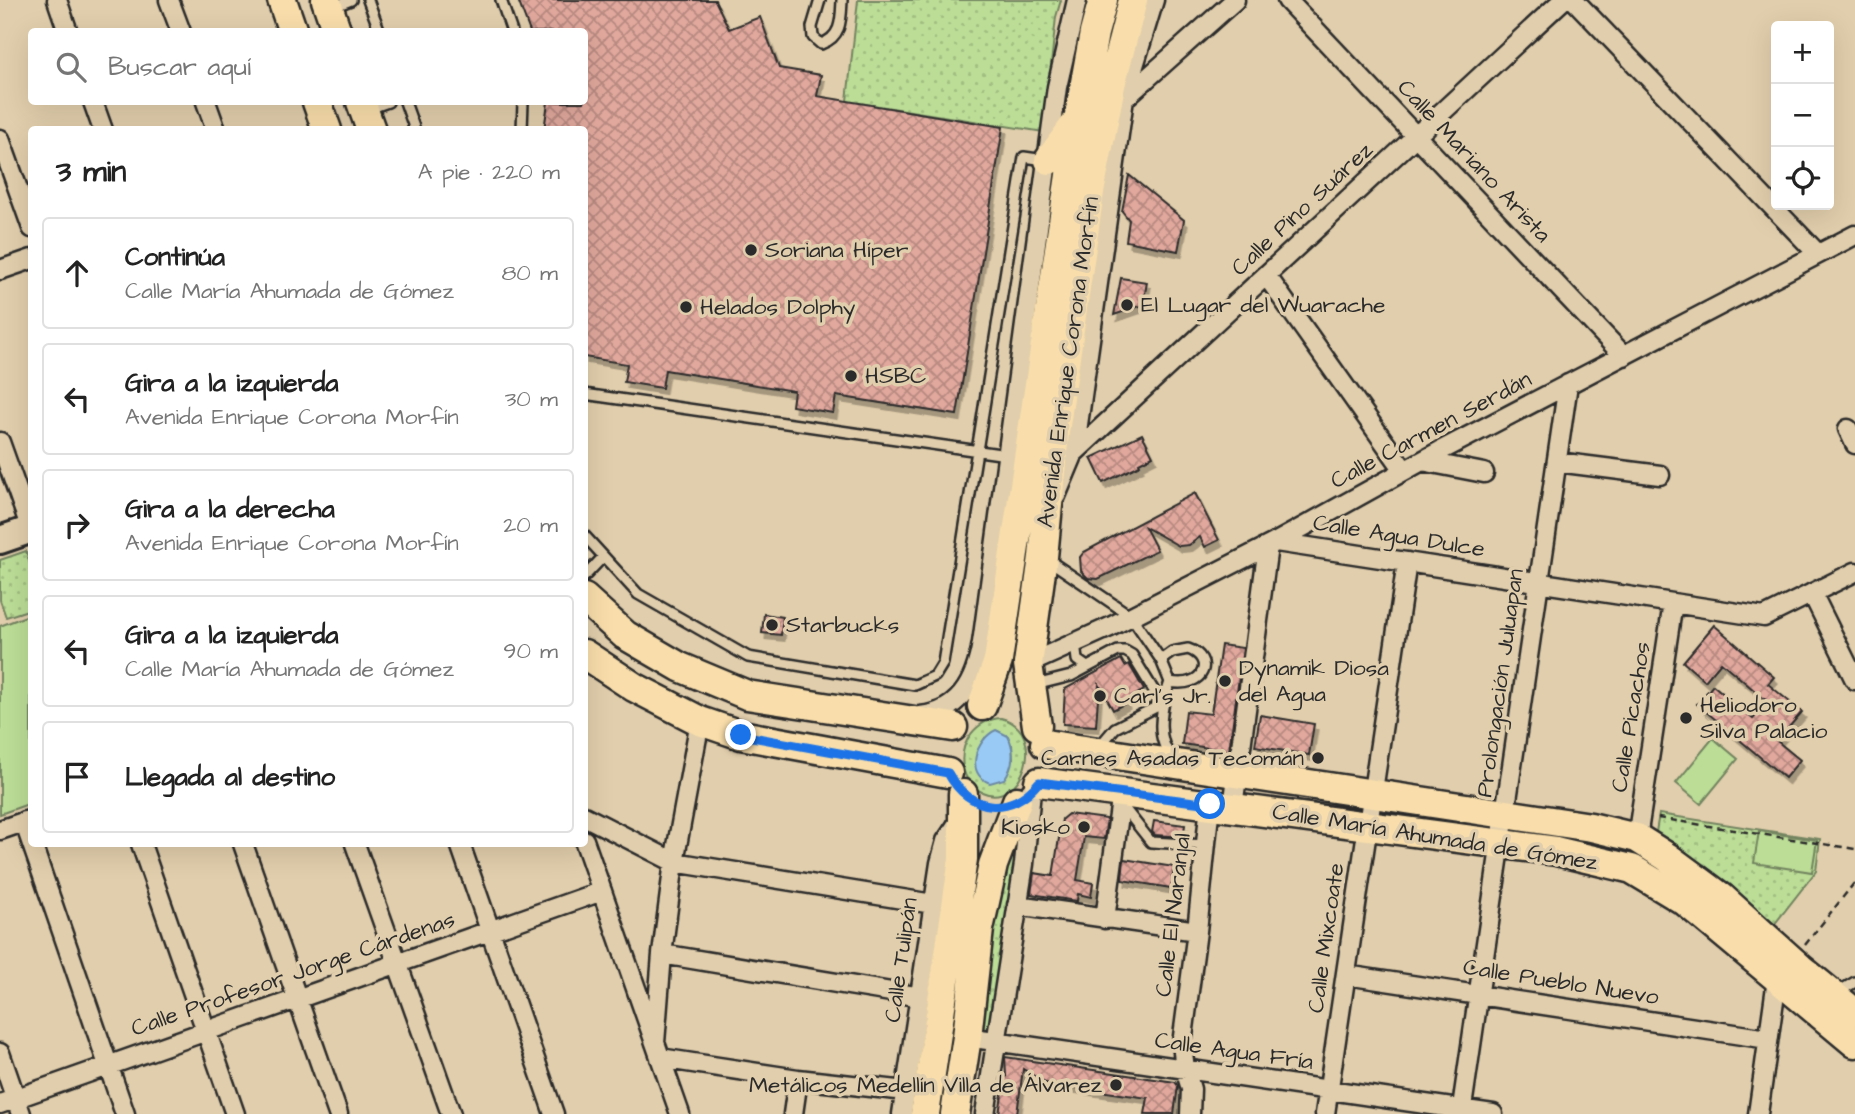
<!DOCTYPE html>
<html lang="es">
<head>
<meta charset="utf-8">
<style>
	body { margin:0; font-family:"Architects Daughter",sans-serif; background:#f2f2f2; color:#222 }
	.controls { position:absolute; right:21px; top:21px; display:grid; overflow:hidden; border-radius:7px; box-shadow:0 7px 28px #0002 }
	.controls button { width:63px; height:63px; display:grid; place-items:center; padding:0; border:0; border-bottom:2px solid #e0e0e0; background:#fff; color:#222; font:35px sans-serif }
	.stop { position:absolute; width:21px; height:21px; margin:-16px; border:5px solid #1a73e8; border-radius:50%; background:#fff }
	.stop.end { background:#1a73e8; border-color:#fff; box-shadow:0 2px 7px #0008 }
	.list { margin:0; padding:0; list-style:none }
	h2 { display:flex; justify-content:space-between; align-items:center; height:91px; margin:0; padding:0 28px; font-size:30px }
	h2 small { font-size:23px; font-weight:400; color:#767676 }
	.list li { display:grid; grid-template-columns:46px 1fr auto; gap:21px; align-items:center; box-sizing:border-box; height:112px; margin:0 14px 14px; padding:0 14px; border:2px solid #e0e0e0; border-radius:7px }
	.list b { display:block; font-size:26px; white-space:nowrap }
	.list p { margin:0; font-size:23px; white-space:nowrap; color:#767676 }
	.list em { font-size:23px; font-style:normal; color:#767676 }
	.icon { flex:none; width:38px; height:38px; fill:none; stroke:currentColor; stroke-width:2; stroke-linecap:round; stroke-linejoin:round }
	.map { position:relative; flex:none; width:1855px; height:1114px; overflow:hidden }
	.search { position:absolute; background:#fff; box-shadow:0 7px 28px #0002; left:28px; top:28px; width:560px; height:77px; display:flex; align-items:center; gap:18px; box-sizing:border-box; padding:0 24px; border-radius:7px; color:#767676; font-size:26px }
	.panel { position:absolute; background:#fff; box-shadow:0 7px 28px #0002; left:28px; top:126px; width:560px; height:721px; border-radius:7px }
	.map>svg:first-child { display:block }
	.green { fill:url(#green-dots); stroke:#738460; stroke-width:2; fill-rule:evenodd }
	.pitch { fill:#bbdd96; stroke:#738460; stroke-width:2 }
	.water { fill:#99caf5; stroke:#6d8aa4; stroke-width:2 }
	.building { fill:url(#building-cross-hatch); stroke:#2b2b2b; stroke-width:2; filter:url(#shadow) }
	.lines { fill:none; stroke-linecap:round; stroke-linejoin:round }
	.lane-casing { stroke:#2b2b2b; stroke-width:14 }
	.street-casing { stroke:#2b2b2b; stroke-width:23 }
	.secondary-casing { stroke:#2b2b2b; stroke-width:32 }
	.primary-casing { stroke:#2b2b2b; stroke-width:33 }
	.path { stroke:#2b2b2b; stroke-width:2.5; stroke-dasharray:7 5; stroke-linecap:butt }
	.lane { stroke:#e1ceac; stroke-width:9 }
	.street { stroke:#e1ceac; stroke-width:18 }
	.secondary { stroke:#e1ceac; stroke-width:26 }
	.primary { stroke:#f9deab; stroke-width:28 }
	.route { stroke:#1a73e8; stroke-width:9 }
	.poi-dot { fill:#2b2b2b; stroke:#e1ceac; stroke-width:2.5 }
	.labels { text-anchor:middle; dominant-baseline:central; stroke-width:7; stroke-linejoin:round; paint-order:stroke }
	.street-label { font-size:23px; fill:#2b2b2b; stroke:#e1ceac }
	.poi-label { font-size:23px; fill:#2b2b2b; stroke:#e1ceac; text-anchor:start }
</style>
</head>
<body>
<div class="map">
<svg width="1855" height="1114" viewBox="0 0 1855 1114">
	<defs>
		<pattern id="green-dots" width="8" height="8" patternUnits="userSpaceOnUse" patternTransform="scale(1.75)"><rect width="8" height="8" fill="#bbdd96"/><path d="M2 2h.1M6 6h.1" fill="none" stroke="#a1be81" stroke-width="1.8" stroke-linecap="round"/></pattern>
		<pattern id="building-cross-hatch" width="8" height="8" patternUnits="userSpaceOnUse" patternTransform="scale(1.75)"><rect width="8" height="8" fill="#e1a89d"/><path d="M0 0l8 8M0 8l8-8" fill="none" stroke="#b78980"/></pattern>
		<filter id="shadow"><feDropShadow dx="3.5" dy="6" stdDeviation="0" flood-color="#0004"/></filter>
	</defs>
	<rect width="100%" height="100%" fill="#e1ceac"/>
	<filter id="ink" filterUnits="userSpaceOnUse"><feTurbulence type="fractalNoise" baseFrequency=".0143" numOctaves="2"/><feDisplacementMap in="SourceGraphic" scale="14" xChannelSelector="R" yChannelSelector="G"/><feConvolveMatrix kernelMatrix="1 2 1 2 8 2 1 2 1" color-interpolation-filters="sRGB"/></filter>
	<g filter="url(#ink)">
		<path class="green" d="M858,0h203l-5,17 -12,115 -197,-31z
			M26,551l5,16v42l-25,8 -6,-17v-40z
			M1001,718c49,13 21,92 -19,74 -11,-5 -17,-14 -19,-25 -4,-25 13,-47 38,-49zM985,738l27,7 1,13 -35,-8z
			M1659,814l161,25 -4,32 -43,55 -118,-88z
			M1016,839l6,1 -34,193 -13,-2 12,-96 24,-92z"/>
		<path class="pitch" d="M31,614v189l-31,11v-188z
			M1713,738l25,21 -37,45 -25,-21z
			M1759,831l58,9 -5,32 -58,-9z"/>
		<path class="water" d="M996,730l12,6c7,14 6,30 -4,43l-14,4c-26,-9 -14,-44 6,-53z"/>
		<path class="building" d="M518,0h197l14,29 31,-12 19,51 42,7 -4,21 186,31 -46,288 -121,-19 -3,17 -41,-7 2,-15 -129,-21 -3,18 -38,-6 3,-18 -43,-7v-227h-40l4,-28h36v-70h-54z
			M1129,175l55,45 -6,31 -52,-10 3,-21 -7,-9z
			M1121,278l26,4 -4,23 -29,10z
			M1142,434l11,22 -14,7 1,2 -37,18 -12,-25z
			M1195,493l24,47 -14,7 -5,-10 -11,8 -10,1 -34,-19 12,23 -59,29 -10,-1 -7,-7 -1,-14 4,-5z
			M764,614l19,3 -2,18 -19,-2z
			M1714,625l60,52 -6,7 34,28 -25,29 23,19 -15,18 -88,-74 16,-19 40,34 15,-17 -47,-40 -16,19 -22,-19z
			M1221,645l22,3 -14,103 -47,-7 4,-33 25,3z
			M1121,659l4,7 4,-2 15,26 -19,11 1,2 -13,7 -14,-26 -3,42 -33,-2 2,-35z
			M1260,715l54,9 -5,31 -54,-9z
			M1068,814l39,5 -3,20 -20,-2 -7,43 16,3 -2,14 -13,-3 -1,7 -46,-7 3,-21 19,3 9,-57z
			M1154,821l31,4 -2,12 -28,-2 -3,-3z
			M1124,859l50,8 -3,21 -49,-8z
			M1005,1057l170,25 3,4 -4,28h-29l3,-16 -103,-15 -22,-14 -6,45h-18l6,-39 1,1z"/>
		<g class="lines">
			<defs>
				<path id="lane" d="M368,0l12,32
					M501,0l11,32
					M820,0l-8,27 1,10 8,7c21,-7 20,-25 21,-44
					M333,7l18,-7
					M405,102l10,28
					M366,110l22,-8
					M522,130l1,-28
					M584,394l423,61
					M584,535l54,59 110,63 167,28 20,-9 8,-13 81,-506 21,3
					M1047,559l84,57 30,44
					M584,577l19,-20
					M1075,643l2,17 10,7
					M1188,649c27,9 17,40 -18,33l-9,-22 11,-8z
					M1170,682c-8,22 -16,56 2,75
					M1035,685l36,-9 47,-25h7l7,4 30,49 -47,24 -17,20
					M1121,804l30,38 55,3
					M1838,992l17,-10"/>
				<path id="street" d="M57,0l11,32
					M169,0l12,32
					M1287,0l337,356
					M1574,0l244,254
					M1125,98l110,-98
					M93,102l10,28
					M206,102l10,28
					M0,139l32,89
					M0,270l32,-11
					M1266,275l138,195
					M1848,429l7,15
					M0,442l32,90
					M1074,453l489,-453
					M1422,461l62,12
					M1557,462l103,13
					M1056,496l18,-43 50,-354 30,-99
					M1276,542l488,75 91,-45
					M1812,593l43,87
					M998,661l-15,-25 74,-549 20,-87
					M1028,664l82,-37 166,-85 164,-91 415,-216
					M920,716c44,-4 58,-42 63,-80
					M1233,807l35,-261
					M584,816l90,46 259,42
					M24,821l101,293
					M0,830l32,-11
					M1637,838l36,-235
					M584,840l96,274
					M141,844l94,270
					M243,844l95,270
					M355,844l96,270
					M460,844l94,270
					M1017,905l180,26
					M1105,919l17,-127
					M662,954l259,43
					M1346,975l422,64
					M967,1037l526,77
					M655,1043l7,-89 12,-92 26,-141
					M0,1053l21,61
					M660,1058l138,21 108,12
					M0,1104l602,-213
					M793,1114l5,-35
					M902,1114l38,-251 6,-22 16,-24
					M985,1114l39,-250 7,-73
					M1190,1114l1,-25 -6,-20 -3,-25 15,-113 13,-127
					M1325,1114l82,-552
					M1461,1114l107,-730
					M1758,1114l19,-135"/>
				<path id="secondary" d="M0,540l32,-11"/>
				<path id="primary" d="M282,0l11,32
					M326,0l11,32
					M317,102l10,28
					M361,102l10,28
					M1049,160l27,-37
					M584,598l41,37 55,32 67,28 206,32
					M584,654l50,33 66,34 41,14 207,38
					M982,706l16,-45 80,-540 16,-88 9,-33
					M1037,726l-9,-62 15,-107 12,-125 35,-240 21,-107 22,-85
					M1045,744l546,83 46,11 30,19 54,40 79,71 55,45
					M1039,782l517,69 76,18 53,32 170,142
					M925,1114l38,-255v-65
					M955,1114l12,-77 12,-108 14,-64 24,-64"/>
			</defs>
			<use href="#lane" class="lane-casing"/>
			<use href="#street" class="street-casing"/>
			<use href="#secondary" class="secondary-casing"/>
			<use href="#primary" class="primary-casing"/>
			<path class="path" d="M1658,818l197,31
				M1805,945l50,-63"/>
			<use href="#lane" class="lane"/>
			<use href="#street" class="street"/>
			<use href="#secondary" class="secondary"/>
			<use href="#primary" class="primary"/>
		</g>
	</g>
	<g class="lines" filter="url(#ink)">
		<path class="route" d="M741,735l207,38c21,39 63,44 91,9l171,22"/>
	</g>
	<g class="poi-dot">
		<circle cx="751" cy="250" r="7"/>
		<circle cx="1127" cy="305" r="7"/>
		<circle cx="686" cy="307" r="7"/>
		<circle cx="851" cy="376" r="7"/>
		<circle cx="772" cy="625" r="7"/>
		<circle cx="1225" cy="681" r="7"/>
		<circle cx="1100" cy="696" r="7"/>
		<circle cx="1686" cy="718" r="7"/>
		<circle cx="1318" cy="758" r="7"/>
		<circle cx="1084" cy="827" r="7"/>
		<circle cx="1116" cy="1085" r="7"/>
	</g>
	<g class="labels">
		<g class="street-label">
			<text transform="translate(1474 161) rotate(47)">Calle Mariano Arista</text>
			<text transform="translate(1302 209) rotate(-43)">Calle Pino Suárez</text>
			<text transform="translate(1068 362) rotate(-82)">Avenida Enrique Corona Morfín</text>
			<text transform="translate(1431 430) rotate(-28)">Calle Carmen Serdán</text>
			<text transform="translate(1399 536) rotate(9)">Calle Agua Dulce</text>
			<text transform="translate(1500 683) rotate(-82)">Prolongación Juluapan</text>
			<text transform="translate(1631 717) rotate(-81)">Calle Picachos</text>
			<text transform="translate(1435 837) rotate(9)">Calle María Ahumada de Gómez</text>
			<text transform="translate(1173 915) rotate(-83)">Calle El Naranjal</text>
			<text transform="translate(1326 938) rotate(-82)">Calle Mixcoate</text>
			<text transform="translate(901 960) rotate(-82)">Calle Tulipán</text>
			<text transform="translate(293 974) rotate(-19)">Calle Profesor Jorge Cárdenas</text>
			<text transform="translate(1561 982) rotate(9)">Calle Pueblo Nuevo</text>
			<text transform="translate(1234 1051) rotate(8)">Calle Agua Fría</text>
		</g>
		<g class="poi-label">
			<text x="765" y="250">Soriana Híper</text>
			<text x="1141" y="305">El Lugar del Wuarache</text>
			<text x="700" y="307">Helados Dolphy</text>
			<text x="865" y="376">HSBC</text>
			<text x="786" y="625">Starbucks</text>
			<text x="1239" y="668">Dynamik Diosa<tspan x="1239" dy="26">del Agua</tspan></text>
			<text x="1114" y="696">Carl's Jr.</text>
			<text x="1700" y="705">Heliodoro<tspan x="1700" dy="26">Silva Palacio</tspan></text>
			<text x="1304" y="758" text-anchor="end">Carnes Asadas Tecomán</text>
			<text x="1070" y="827" text-anchor="end">Kiosko</text>
			<text x="1102" y="1085" text-anchor="end">Metálicos Medellín Villa de Álvarez</text>
		</g>
	</g>
</svg>
<div class="controls">
<button>+</button>
<button>−</button>
<button><svg class="icon" aria-label="locate" viewBox="0 0 24 24"><circle cx="12" cy="12" r="6"/><path d="M12 2v4M12 18v4M2 12h4M18 12h4"/></svg></button>
</div>
<div class="stop" style="left:1210px;top:804px"></div>
<div class="stop end" style="left:741px;top:735px"></div>
<div class="search"><svg class="icon" aria-label="search" viewBox="0 0 24 24"><circle cx="10" cy="10" r="6"/><path d="M15 15l6 6"/></svg>Buscar aquí</div>
<section class="panel">
<h2>3 min<small>A pie · 220 m</small></h2>
<ul class="list">
<li><svg class="icon" aria-label="ahead" viewBox="0 0 24 24"><path d="M12 20V5M6 11l6-6 6 6"/></svg><div><b>Continúa</b><p>Calle María Ahumada de Gómez</p></div><em>80 m</em></li>
<li><svg class="icon" aria-label="left" viewBox="0 0 24 24"><path d="M17 20v-9H6M10 6l-5 5 5 5"/></svg><div><b>Gira a la izquierda</b><p>Avenida Enrique Corona Morfín</p></div><em>30 m</em></li>
<li><svg class="icon" aria-label="right" viewBox="0 0 24 24"><path d="M7 20v-9h11M14 6l5 5-5 5"/></svg><div><b>Gira a la derecha</b><p>Avenida Enrique Corona Morfín</p></div><em>20 m</em></li>
<li><svg class="icon" aria-label="left" viewBox="0 0 24 24"><path d="M17 20v-9H6M10 6l-5 5 5 5"/></svg><div><b>Gira a la izquierda</b><p>Calle María Ahumada de Gómez</p></div><em>90 m</em></li>
<li><svg class="icon" aria-label="arrive" viewBox="0 0 24 24"><path d="M6 21V4h12l-3 4 3 4H6"/></svg><div><b>Llegada al destino</b></div></li>
</ul>
</section>
</div>
</body>
</html>
